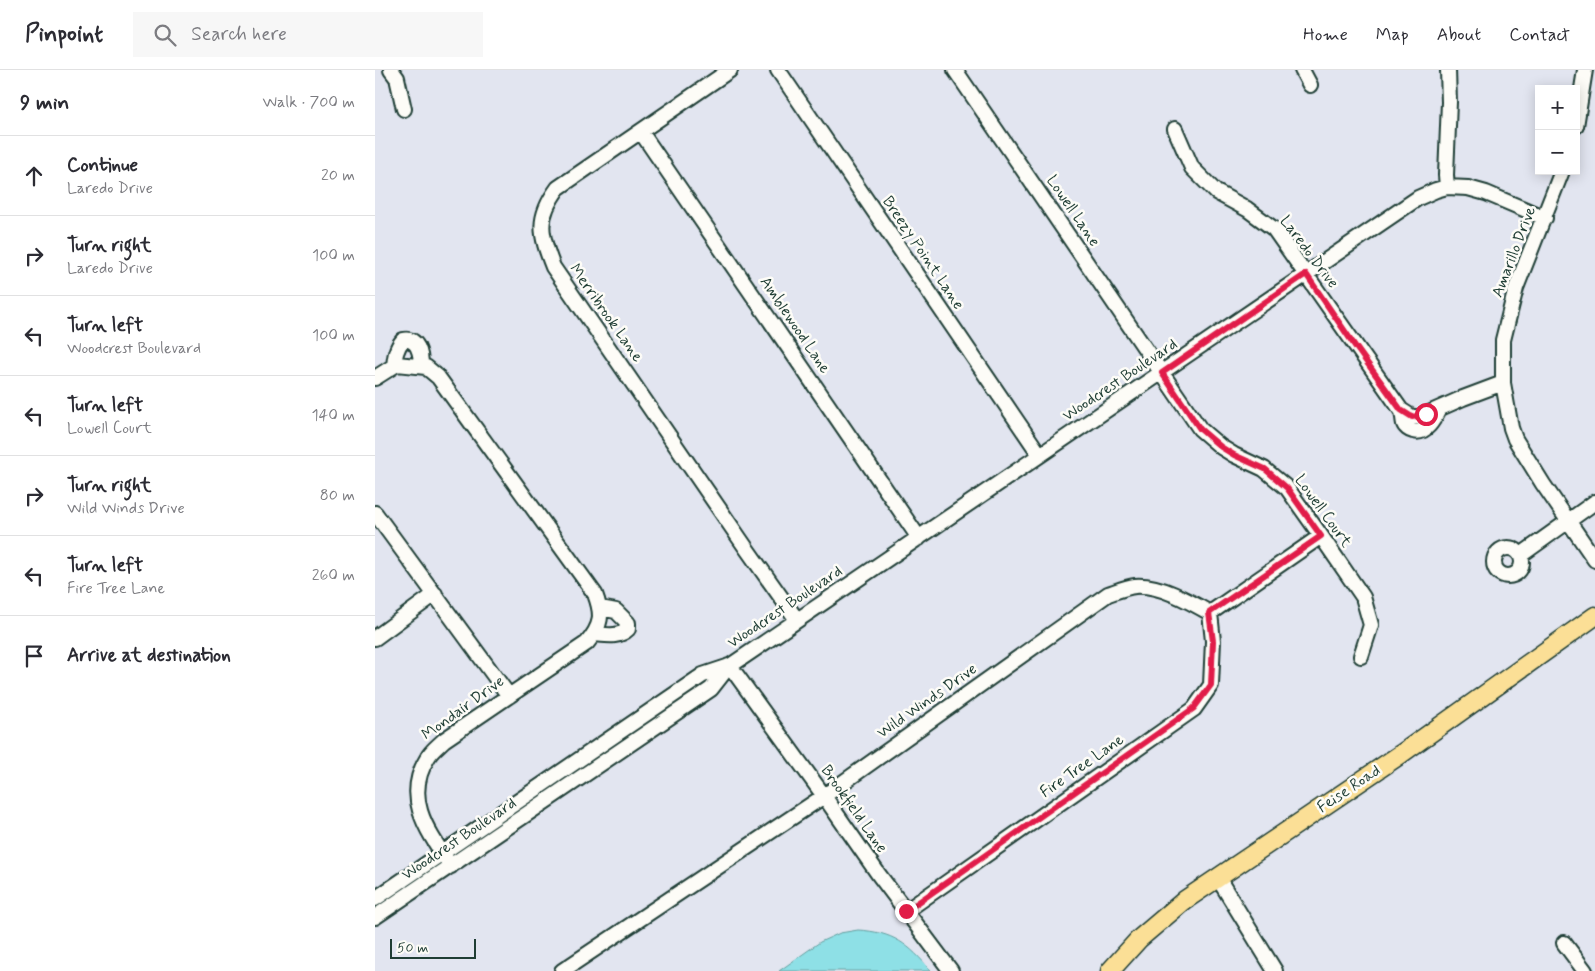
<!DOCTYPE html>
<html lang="en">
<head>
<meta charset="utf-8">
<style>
	body { margin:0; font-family:Mynerve,sans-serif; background:#f7f7f7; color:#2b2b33 }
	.controls { position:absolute; right:15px; top:15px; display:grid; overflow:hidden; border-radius:0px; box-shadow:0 2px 12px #0003 }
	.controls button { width:45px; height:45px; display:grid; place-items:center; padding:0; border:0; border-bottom:1px solid #e1e1e2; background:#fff; color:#2b2b33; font:25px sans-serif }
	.scale { position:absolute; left:15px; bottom:12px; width:86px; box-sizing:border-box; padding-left:5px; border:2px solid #1f3d34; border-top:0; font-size:14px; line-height:18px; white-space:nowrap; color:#1f3d34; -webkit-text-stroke:4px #fdfcf7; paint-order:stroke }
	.stop { position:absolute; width:15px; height:15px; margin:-11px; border:4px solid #e11d48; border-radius:50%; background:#fff }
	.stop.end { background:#e11d48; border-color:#fff; box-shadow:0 1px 5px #0008 }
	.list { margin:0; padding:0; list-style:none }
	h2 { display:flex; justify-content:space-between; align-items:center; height:65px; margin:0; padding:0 20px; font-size:21px }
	h2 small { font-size:16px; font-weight:400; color:#7c7c81 }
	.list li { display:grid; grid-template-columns:32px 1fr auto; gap:15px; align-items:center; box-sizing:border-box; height:80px; padding:0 20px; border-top:1px solid #e1e1e2 }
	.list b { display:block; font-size:19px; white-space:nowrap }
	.list p { margin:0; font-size:16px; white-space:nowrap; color:#7c7c81 }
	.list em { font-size:16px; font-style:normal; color:#7c7c81 }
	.icon { flex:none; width:28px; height:28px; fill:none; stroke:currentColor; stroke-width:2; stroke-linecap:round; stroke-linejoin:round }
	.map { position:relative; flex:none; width:1220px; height:901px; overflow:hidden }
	header { display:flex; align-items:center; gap:30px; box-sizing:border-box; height:70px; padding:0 25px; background:#fff; border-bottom:1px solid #e1e1e2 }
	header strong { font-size:24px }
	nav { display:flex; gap:28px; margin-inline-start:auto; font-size:18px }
	.search { width:350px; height:45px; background:#f7f7f7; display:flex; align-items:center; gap:12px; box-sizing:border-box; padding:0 18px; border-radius:0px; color:#7c7c81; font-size:19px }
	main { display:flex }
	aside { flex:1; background:#fff }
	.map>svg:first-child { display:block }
	.water { fill:#8ee0e6; stroke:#629f9f }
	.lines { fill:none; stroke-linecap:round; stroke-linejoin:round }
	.minor-casing { stroke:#1f3d34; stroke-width:18 }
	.major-casing { stroke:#1f3d34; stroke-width:21 }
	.minor { stroke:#fdfcf7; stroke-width:14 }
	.major { stroke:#fbdf96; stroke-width:18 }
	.route { stroke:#e11d48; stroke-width:6 }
	.labels { text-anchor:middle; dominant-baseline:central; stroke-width:5; stroke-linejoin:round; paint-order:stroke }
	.street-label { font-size:16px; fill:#1f3d34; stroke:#fdfcf7 }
</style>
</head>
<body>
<header>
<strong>Pinpoint</strong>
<div class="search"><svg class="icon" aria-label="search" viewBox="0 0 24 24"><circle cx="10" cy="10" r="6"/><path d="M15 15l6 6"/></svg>Search here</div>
<nav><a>Home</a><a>Map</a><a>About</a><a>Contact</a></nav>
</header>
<main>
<aside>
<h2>9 min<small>Walk · 700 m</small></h2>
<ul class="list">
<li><svg class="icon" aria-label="ahead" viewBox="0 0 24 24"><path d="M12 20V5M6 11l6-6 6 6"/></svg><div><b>Continue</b><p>Laredo Drive</p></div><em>20 m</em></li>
<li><svg class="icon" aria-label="right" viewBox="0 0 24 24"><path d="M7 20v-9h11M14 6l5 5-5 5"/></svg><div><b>Turn right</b><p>Laredo Drive</p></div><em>100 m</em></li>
<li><svg class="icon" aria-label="left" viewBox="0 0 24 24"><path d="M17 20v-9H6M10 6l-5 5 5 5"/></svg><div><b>Turn left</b><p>Woodcrest Boulevard</p></div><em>100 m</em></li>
<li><svg class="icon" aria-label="left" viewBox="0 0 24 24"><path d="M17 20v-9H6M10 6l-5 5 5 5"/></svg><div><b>Turn left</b><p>Lowell Court</p></div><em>140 m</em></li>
<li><svg class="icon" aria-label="right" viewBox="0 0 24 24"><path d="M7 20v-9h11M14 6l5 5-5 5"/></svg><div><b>Turn right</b><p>Wild Winds Drive</p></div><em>80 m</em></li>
<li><svg class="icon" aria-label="left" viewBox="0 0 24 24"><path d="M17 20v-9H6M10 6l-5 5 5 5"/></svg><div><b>Turn left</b><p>Fire Tree Lane</p></div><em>260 m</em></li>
<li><svg class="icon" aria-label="arrive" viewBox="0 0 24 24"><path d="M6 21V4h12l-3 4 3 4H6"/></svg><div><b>Arrive at destination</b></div></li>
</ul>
</aside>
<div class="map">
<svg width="1220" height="901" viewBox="0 0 1220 901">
	<rect width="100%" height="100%" fill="#e2e5f0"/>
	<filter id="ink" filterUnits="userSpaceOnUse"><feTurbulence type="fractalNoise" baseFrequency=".02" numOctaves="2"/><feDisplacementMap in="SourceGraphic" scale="10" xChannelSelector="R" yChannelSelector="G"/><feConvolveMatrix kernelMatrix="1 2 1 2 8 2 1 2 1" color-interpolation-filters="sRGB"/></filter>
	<g filter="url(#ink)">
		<path class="water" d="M483,860c35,2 51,14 73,41h-152l41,-29 20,-9z"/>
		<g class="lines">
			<defs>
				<path id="minor" d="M16,0l6,8 7,31
					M355,0l-172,118c-22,30 -18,46 -5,79l191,278 53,75
					M403,0l262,385
					M580,0l245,359 21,18 13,8 30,14 23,19 34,48 42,61 8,28 -10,31
					M927,0l8,15
					M1201,56l9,-56
					M800,59l17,39 24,24 31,17 27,20 127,181 11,7h8l43,-19 40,-15
					M266,62l278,406
					M1187,101l-46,117 -13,52v43l8,45 4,11 28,45 52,76
					M1072,117l-1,-12 3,-73 -1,-32
					M19,296c1,-10 2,-18 9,-26 15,-3 18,14 18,26
					M0,308l22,-14 29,3 12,10 157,217c8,21 7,31 -8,49l-143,97c-6,6 -13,11 -16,17 -26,41 0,75 23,109
					M1027,341c1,4 1,9 2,13 1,3 5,6 9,7 13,4 21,-12 26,-22
					M0,443l134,183
					M1119 492a14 14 0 1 1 28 0a14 14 0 1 1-28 0Z
					M1146,485l74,-53
					M219,564c12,1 25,4 34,-5v-6l-12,-12 -16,-3
					M0,568l60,-44
					M355,596l94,130 55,79 72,96
					M843,808l57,93
					M0,829l328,-224 27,-9 688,-468 18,-8 11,-3 21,1 18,5 59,25
					M531,841l288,-202 17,-24 2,-44 -3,-28
					M0,847l336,-228 18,-23
					M1189,873l21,28
					M187,901l262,-175 284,-202c9,-3 18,-7 27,-8 24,-2 54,15 75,27l111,-77"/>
				<path id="major" d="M735,901l29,-32 46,-39 216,-146 194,-138"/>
			</defs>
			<use href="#minor" class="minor-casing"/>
			<use href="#major" class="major-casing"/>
			<use href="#minor" class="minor"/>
			<use href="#major" class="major"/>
		</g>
	</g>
	<g class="lines" filter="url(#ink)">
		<path class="route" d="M531,841l288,-203 17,-23 2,-44 -4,-28 112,-77 -34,-48 -22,-19 -31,-14 -13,-8 -21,-18 -38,-56 144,-99 49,72 46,64 11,7 14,-3"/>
	</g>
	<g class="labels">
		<g class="street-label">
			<text transform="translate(698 141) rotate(56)">Lowell Lane</text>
			<text transform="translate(934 182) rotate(53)">Laredo Drive</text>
			<text transform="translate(1139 182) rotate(-69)">Amarillo Drive</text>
			<text transform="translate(548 183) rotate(56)">Breezy Point Lane</text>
			<text transform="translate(231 243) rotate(55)">Merribrook Lane</text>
			<text transform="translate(420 255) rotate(56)">Amblewood Lane</text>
			<text transform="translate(745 310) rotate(-34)">Woodcrest Boulevard</text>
			<text transform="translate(948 441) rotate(54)">Lowell Court</text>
			<text transform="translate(410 537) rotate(-34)">Woodcrest Boulevard</text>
			<text transform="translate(552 631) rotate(-35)">Wild Winds Drive</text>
			<text transform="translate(88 638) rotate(-36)">Mondair Drive</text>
			<text transform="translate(707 696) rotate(-35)">Fire Tree Lane</text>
			<text transform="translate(974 719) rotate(-34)">Feise Road</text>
			<text transform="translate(479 739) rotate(55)">Brookfield Lane</text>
			<text transform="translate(84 769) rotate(-34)">Woodcrest Boulevard</text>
		</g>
	</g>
</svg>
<div class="controls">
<button>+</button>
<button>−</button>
</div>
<div class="scale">50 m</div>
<div class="stop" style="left:1051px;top:344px"></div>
<div class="stop end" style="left:531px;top:841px"></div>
</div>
</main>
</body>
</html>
